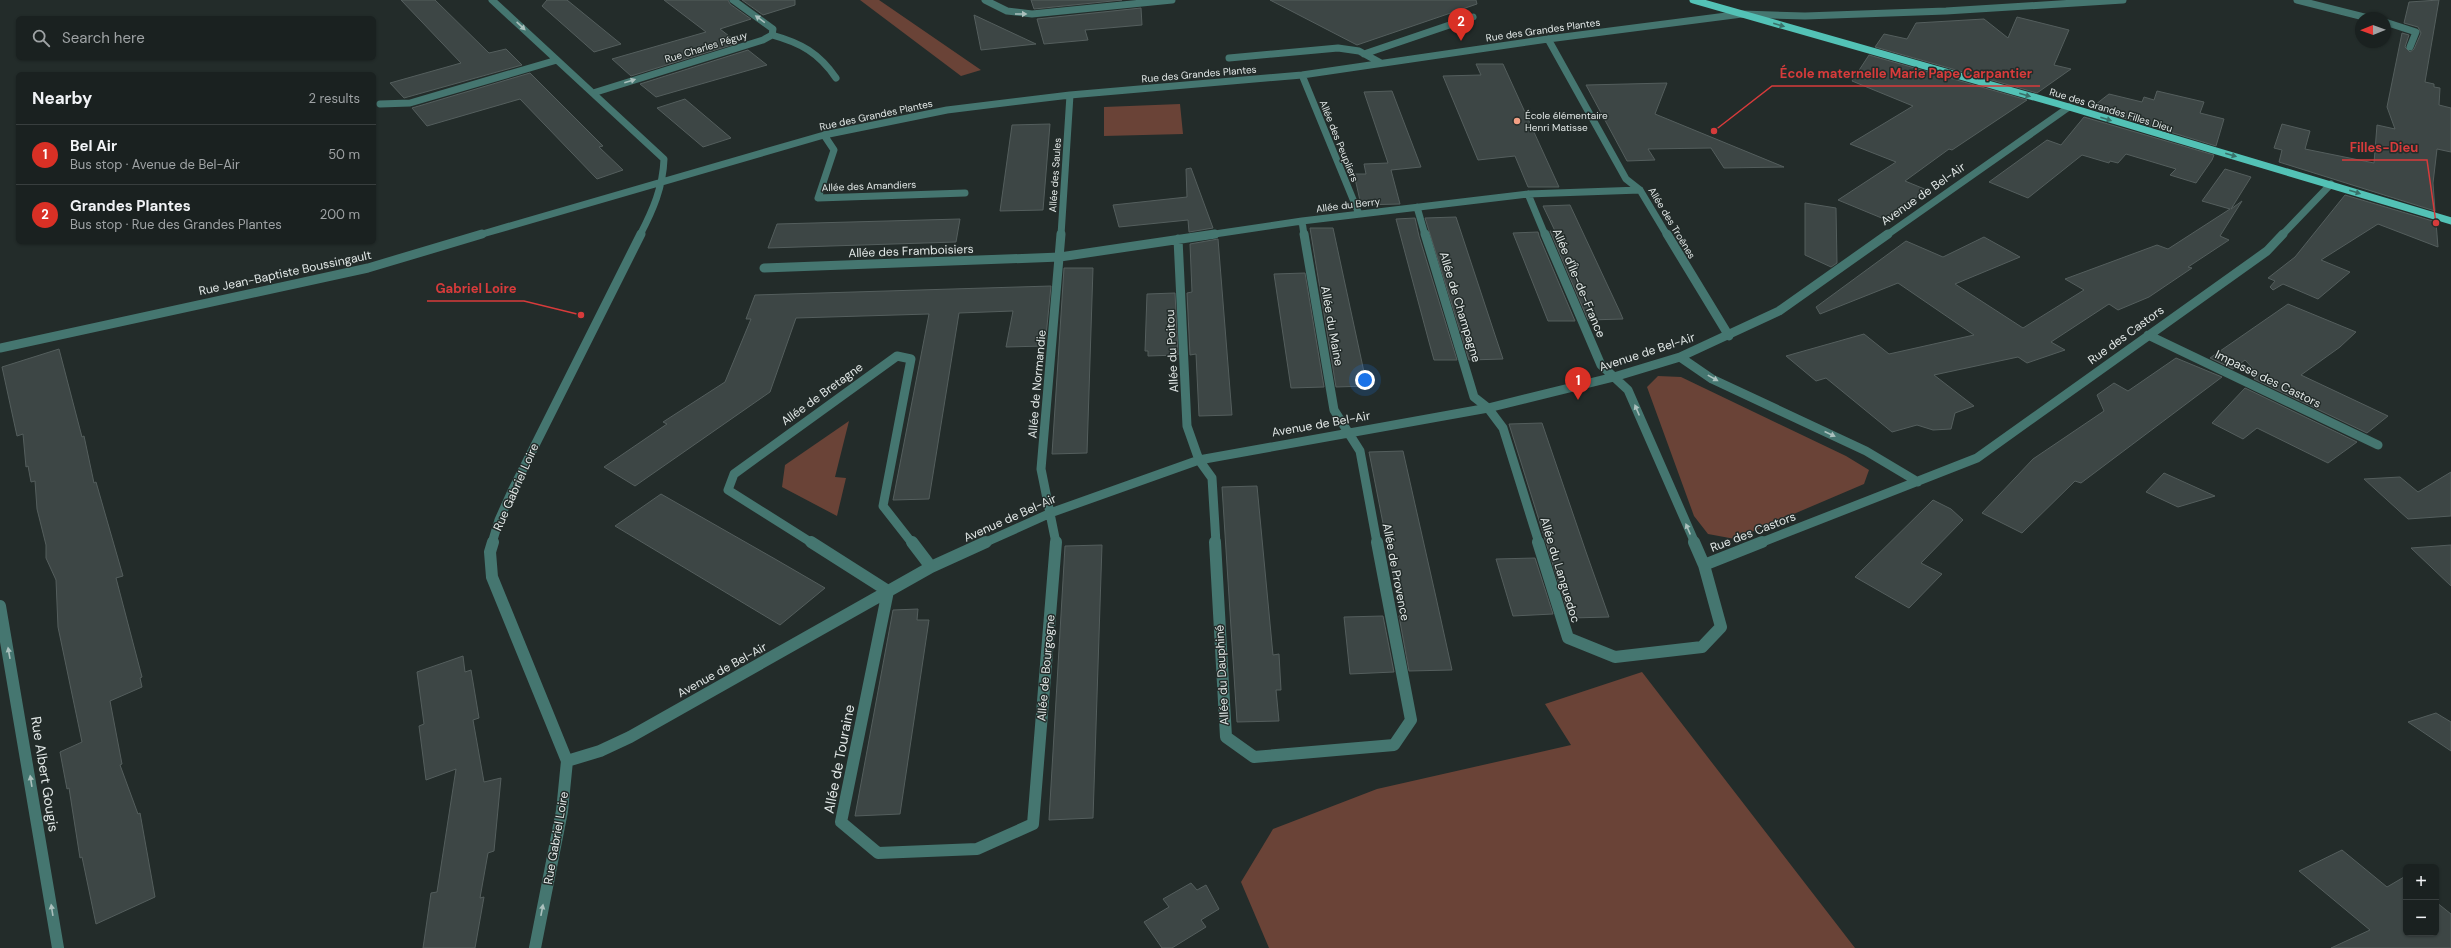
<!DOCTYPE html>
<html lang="en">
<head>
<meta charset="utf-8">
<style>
	body { margin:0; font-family:"DM Sans",sans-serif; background:#232929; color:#f1f3f6 }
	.controls { position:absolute; right:12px; bottom:12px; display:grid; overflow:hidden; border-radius:6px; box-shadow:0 1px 3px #0004 }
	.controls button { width:36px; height:36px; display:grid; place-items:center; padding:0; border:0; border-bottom:1px solid #383e3e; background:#1a2120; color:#f1f3f6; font:20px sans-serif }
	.compass { position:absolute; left:2355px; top:12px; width:36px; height:36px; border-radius:50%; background:#1a2120; box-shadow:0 1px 3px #0004; rotate:269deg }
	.you { position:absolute; left:1365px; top:380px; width:14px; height:14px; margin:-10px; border:3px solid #fff; border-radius:50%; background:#1a73e8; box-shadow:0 0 0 6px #1a73e833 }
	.badge { display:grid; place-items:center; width:26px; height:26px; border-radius:50%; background:#d93025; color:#fff; font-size:13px; font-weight:700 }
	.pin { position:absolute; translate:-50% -33px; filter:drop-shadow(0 1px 2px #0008) }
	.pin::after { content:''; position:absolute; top:21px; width:14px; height:12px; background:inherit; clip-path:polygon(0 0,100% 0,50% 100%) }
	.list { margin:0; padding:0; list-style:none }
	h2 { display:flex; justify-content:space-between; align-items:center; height:52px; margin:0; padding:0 16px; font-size:17px }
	h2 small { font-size:13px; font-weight:400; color:#9fa3a5 }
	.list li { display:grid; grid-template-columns:26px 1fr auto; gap:12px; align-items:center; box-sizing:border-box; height:60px; padding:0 16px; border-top:1px solid #383e3e }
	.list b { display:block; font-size:15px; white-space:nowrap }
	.list p { margin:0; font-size:13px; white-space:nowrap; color:#9fa3a5 }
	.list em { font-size:13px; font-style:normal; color:#9fa3a5 }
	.icon { flex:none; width:22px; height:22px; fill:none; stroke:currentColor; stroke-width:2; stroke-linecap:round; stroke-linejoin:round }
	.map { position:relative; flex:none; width:2451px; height:948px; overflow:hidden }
	.search { position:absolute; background:#1a2120; box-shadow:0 1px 3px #0004; left:16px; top:16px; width:360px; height:44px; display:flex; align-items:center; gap:10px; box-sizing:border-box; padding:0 14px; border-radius:6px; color:#9fa3a5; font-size:15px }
	.panel { position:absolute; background:#1a2120; box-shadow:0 1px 3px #0004; left:16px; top:72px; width:360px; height:172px; border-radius:6px }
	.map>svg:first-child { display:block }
	.green { fill:#6a4337 }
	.building { fill:#3d4645; stroke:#545e5d }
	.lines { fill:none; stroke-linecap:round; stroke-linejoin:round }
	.minor-far2 { stroke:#457670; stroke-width:7 }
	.minor-far1 { stroke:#457670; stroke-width:9 }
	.minor { stroke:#457670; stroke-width:12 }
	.major { stroke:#53c2b6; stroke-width:7 }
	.oneway { fill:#abc0bd }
	.oneway2 { fill:#397069 }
	.poi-dot { fill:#f39f84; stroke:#232c2a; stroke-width:1.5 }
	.labels { text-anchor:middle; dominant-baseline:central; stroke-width:3; stroke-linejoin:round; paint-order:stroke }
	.far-street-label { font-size:10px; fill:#e2e8e7; stroke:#232c2a }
	.far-poi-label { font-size:10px; fill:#e2e8e7; stroke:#232c2a; text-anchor:start }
	.street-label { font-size:12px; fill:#e2e8e7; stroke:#232c2a }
	.near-street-label { font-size:14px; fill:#e2e8e7; stroke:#232c2a }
	.leader { fill:none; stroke:#d73b3b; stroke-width:1.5 }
	.callout-dot { fill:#d73b3b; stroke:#232c2a; stroke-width:1.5 }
	.callout-label { font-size:13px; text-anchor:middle; font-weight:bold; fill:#d73b3b; stroke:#232c2a; stroke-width:3; stroke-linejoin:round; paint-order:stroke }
</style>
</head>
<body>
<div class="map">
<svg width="2451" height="948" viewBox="0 0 2451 948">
	<rect width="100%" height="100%" fill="#232c2a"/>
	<path class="green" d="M860,0h19l102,70 -20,6z
		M1180,104l3,30 -79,2v-29z
		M1658,376l23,1 165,79 23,14 -5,14 -129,55 -27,-5 -14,-18 -47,-129z
		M849,421l-14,56 11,1 -9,38 -55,-29 3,-22z
		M1642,672l213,276h-586l-28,-66 32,-53 104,-40 194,-44 -26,-41z"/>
	<path class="building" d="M401,0h34l54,53 17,-4 16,16 -118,33 -14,-15 71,-20z
		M547,0h20l54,44 -27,8 -52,-46z
		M664,0h64l2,4 21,15 -31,10 18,14 -107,33 -19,-17 94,-27z
		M742,0h53v5l-32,10z
		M1031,0h91l-88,9z
		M1270,0h206l1,4 -120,41z
		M2439,0l-14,82 9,2v3l6,1 -1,17 12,3v44l-14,-3 -4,34 2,28 -156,-49 3,-12 -8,-2 8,-24 28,7 -5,18 69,14 3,-38 18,4 -8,-22 15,-74 7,2 -4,12 5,5 4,-3 7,-16 -3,-6 -14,-4 5,-21z
		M1141,8l1,17 -57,5 3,10 -44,4 -7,-25z
		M974,15l62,29 -55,6z
		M2017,17l52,13 -15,35 17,4 -34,24 -162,-46 9,-13 23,5 9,-16 68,-4 24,19z
		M748,50l19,15 -111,32 -16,-13z
		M1869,55l158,45 -75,50 -3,-1 -44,32 22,9 -43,29 -46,-19 58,-38 -46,-18 63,-38 -61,-25z
		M1476,64h27l56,123h-31l-13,-31 -37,4 -35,-84 38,-1z
		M530,73l73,73 -4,1 24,23 -26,9 -77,-80 -93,27 -15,-18z
		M1667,83l-12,31 129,53 -60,1 -13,-20 -63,1 7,11 -28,1 -41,-76z
		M1392,91l29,76 -30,3 9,34 -39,1 -7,-31h12l-2,-10 24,-1 -24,-71z
		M2157,91l47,11 -4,11 24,6 -8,27 -125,-38 18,-14 33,8 2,-5 10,3z
		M685,99l46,39 -28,9 -46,-39z
		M2084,117l130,38 -2,5 -16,23 -26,-8 6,-6 -50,-15 -8,9 -8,-2 -1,2 -27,-8 -54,43 -39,-16 58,-42 14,5z
		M1050,124l-7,86 -43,1 12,-86z
		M1191,168l22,60 -24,4 -1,-12 -69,7 -6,-22 74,-8 -1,-28z
		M2225,169l26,8 -20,32 11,-8 -22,35 9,4 -41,27 4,1 -43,29 -31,13 -9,-6 -58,38 14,8 -38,13 -9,-6 -84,18 40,31 -19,7 -4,16 -18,1 -16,-5 -25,7 -66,-54 -10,3 -30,-25 78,-22 25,20 85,-19 -76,-52 -78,31 -4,-7 90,-66 37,16 41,-20 36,20 -65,27 68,44 61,-38 -19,-11 92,-34 11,4 62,-40 -28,-8z
		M2345,195l91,27 2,25 -60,-23 -57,36 29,12 -32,27 -35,-15 -10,6 -3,-3 5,-6 -7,-3 27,-21z
		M1805,203l31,5 1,55 -6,4 -26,-12z
		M1570,205l50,107 3,7 -35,1 -38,-89h5l-12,-25z
		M1456,217l38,115 9,27 -34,1 -44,-142z
		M1415,218l4,18 38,124h-23l-5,-18 -33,-123z
		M960,219l-4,23 -188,6 9,-24z
		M1310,228h23l34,158 -31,1z
		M1538,232l1,4 36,85h-27l-35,-88z
		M1218,239l14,176 -33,1 -3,-62 -6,1 -3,-62 5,-1 -2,-48z
		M1064,268h29l-6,185 -35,1z
		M1305,273l19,114 -33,1 -17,-114z
		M1051,286l-6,60 -39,1 7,-36 -54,2 -30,186 -36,1 36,-186 -133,4 -26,74 -135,94 -31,-19 63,-43 -4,-2 62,-40 26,-63h-5l9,-24z
		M1175,293l3,62 -30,1v-5h-3l2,-57z
		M2288,304l68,28 -16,15 -39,28 87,41 -21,17 -113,-54 5,-4 -14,-15 -12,9 -23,-11z
		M59,349l23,88 2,-1 10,47 2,-1 27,94 -7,2 26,99 -2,1 2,9 -32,14 12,63 -2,1 18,49 2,-1 15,84 -59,27 -14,-67 -2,1 -11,-70 -2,1 -7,-37 22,-10 -24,-115 -2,-47 -10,-22v-13l-9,-36 -2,-28 -4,1 -3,-16 -2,1 -3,-33 -6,2 -15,-69z
		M2176,358l46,19 -141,106 -6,-2 -53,52 -40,-20 51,-54 71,-48 -7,-16 17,-12 14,8z
		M2245,388l112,54 -29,21 -71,-35 -14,11 -31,-16z
		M1542,423l44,129 23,65 -38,1 -3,-5 -59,-189z
		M1403,451l32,142 17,77 -43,1 -10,-55 2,-1 -32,-163z
		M2451,472v44l-43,3 -44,-40 36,-2 18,15z
		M2164,473l51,23 -37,11 -32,-15z
		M1257,486l16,169 6,-1 2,36h-5l3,31 -42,1 -15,-235z
		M661,494l114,65 50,29 -45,37 -165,-99z
		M1933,500l18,9 12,11 -42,43 21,11 -33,34 -54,-31z
		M1102,545l-9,273 -44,2 16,-274z
		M2451,545v41l-40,-38z
		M1535,558l18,56 -40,2 -17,-57z
		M918,609l-1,11h12l-29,194 -45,2 38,-206z
		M1383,616l11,56 -44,2 -6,-57z
		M463,656l2,16 6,-2 8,48 -6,2 11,62 17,-4 -7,73 -6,2 -8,45 4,-1 -9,51h-52l8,-55 6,-1 19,-123 -30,11 -7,-54 5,-2 -7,-52z
		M2436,713l15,9v29l-43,-29z
		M2342,850l45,37 17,-10 2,2v54h30v-31l15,12v34h-120l39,-18 -71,-59z
		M1191,883l6,7 9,-5 13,24 -18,11 5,7 -34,21h-10l-18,-26 25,-15 -6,-8z"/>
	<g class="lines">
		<path class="minor-far2" d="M492,0l172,159c-1,28 -11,51 -24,76
			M985,0l22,11 25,3 140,-14
			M2297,0l71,18
			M2385,22l31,10 -6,15
			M772,35c29,8 47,18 64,43
			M1548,39l78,140 14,11 27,45
			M1364,54l109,-37
			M1229,58l109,-10 21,3 22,12
			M1302,75l57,139
			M593,93l170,-53 9,-5 1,-6 -40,-29
			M380,104l30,-1 147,-43
			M824,135l10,15 -16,48 147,-5
			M1528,194l17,41
			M1417,207l8,28
			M1302,221l2,14
			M479,235l345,-100 123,-25 123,-15 232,-20 246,-36 194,-25 63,2 141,-5 177,-11
			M1061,235l9,-140
			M1208,235l94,-14 226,-27 112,-4
			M1887,235l182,-128
			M2282,235l49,-51"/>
		<path class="minor-far1" d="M1304,234l30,176 26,41 17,92
			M1425,234l49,163 14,11 15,20 36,115
			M1545,234l56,131 27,25 67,153
			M1667,234l62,102
			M1178,239l9,187 12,34 13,18 4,65
			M764,268l296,-11 155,-23
			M2148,335l230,110
			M0,348l368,-80 114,-34
			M1680,357l32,22 154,72 52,31
			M492,543l7,-23 13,-29 129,-257
			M812,543l-84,-53 6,-16 163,-118 14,3 -28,147 29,37
			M984,543l69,-31 146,-52 289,-52 126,-31 66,-20 99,-46 109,-77
			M1056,543l-15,-74 20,-235
			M1760,543l217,-85 290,-207 16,-17"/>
		<path class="minor" d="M493,542l-3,10 2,25 75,184 -5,50 -27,137
			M811,542l77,49 -47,231 37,31 99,-4 56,-25 23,-282
			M912,542l19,25
			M1215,542l11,195 28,20 140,-12 17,-25 -34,-178
			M1538,542l30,96 47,19 87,-10 19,-20 -17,-62 -10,-23
			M1704,565l58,-23
			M0,606l58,342
			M567,761l33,-10 30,-14 301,-170 55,-25"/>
		<path class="major" d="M1693,0l376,107 382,114"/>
	</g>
	<defs><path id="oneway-solid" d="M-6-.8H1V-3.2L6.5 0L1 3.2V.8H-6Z"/></defs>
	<g class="oneway">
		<use href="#oneway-solid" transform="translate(1021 14)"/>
		<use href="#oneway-solid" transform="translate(760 19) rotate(-144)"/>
		<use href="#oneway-solid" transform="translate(521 26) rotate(43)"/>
		<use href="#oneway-solid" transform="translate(630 81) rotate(-17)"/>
		<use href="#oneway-solid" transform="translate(1713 378) rotate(29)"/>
		<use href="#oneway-solid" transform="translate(1637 410) rotate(-113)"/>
		<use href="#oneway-solid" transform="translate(1830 434) rotate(25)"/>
		<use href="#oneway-solid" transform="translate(1688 529) rotate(-113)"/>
		<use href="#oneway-solid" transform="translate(9 653) rotate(-100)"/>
		<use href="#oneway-solid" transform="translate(31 781) rotate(-99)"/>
		<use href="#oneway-solid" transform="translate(52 910) rotate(-99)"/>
		<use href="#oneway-solid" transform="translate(542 910) rotate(-79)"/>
	</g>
	<g class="oneway2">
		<use href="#oneway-solid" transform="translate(1779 25) rotate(16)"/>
		<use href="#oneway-solid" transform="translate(2025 95) rotate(16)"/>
		<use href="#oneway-solid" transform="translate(2106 119) rotate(18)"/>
		<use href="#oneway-solid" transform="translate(2231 155) rotate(16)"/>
		<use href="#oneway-solid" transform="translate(2355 192) rotate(17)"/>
	</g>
	<circle class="poi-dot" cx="1517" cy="121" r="4"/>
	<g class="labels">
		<g class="far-street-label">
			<text transform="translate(1543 30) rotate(-8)">Rue des Grandes Plantes</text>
			<text transform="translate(706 47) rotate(-17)">Rue Charles Péguy</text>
			<text transform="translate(1199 74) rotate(-5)">Rue des Grandes Plantes</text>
			<text transform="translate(2111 110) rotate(17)">Rue des Grandes Filles Dieu</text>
			<text transform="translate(876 115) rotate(-12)">Rue des Grandes Plantes</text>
			<text transform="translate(1339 141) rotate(68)">Allée des Peupliers</text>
			<text transform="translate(1055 175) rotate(-86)">Allée des Saules</text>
			<text transform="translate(869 186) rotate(-2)">Allée des Amandiers</text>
			<text transform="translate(1348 205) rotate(-7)">Allée du Berry</text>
			<text transform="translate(1672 223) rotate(59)">Allée des Troënes</text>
		</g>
		<g class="far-poi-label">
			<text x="1525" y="115">École élémentaire<tspan x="1525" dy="12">Henri Matisse</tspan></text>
		</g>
		<g class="street-label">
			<text transform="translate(1923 194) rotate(-35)">Avenue de Bel-Air</text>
			<text transform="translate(911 251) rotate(-2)">Allée des Framboisiers</text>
			<text transform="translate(285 273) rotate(-12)">Rue Jean-Baptiste Boussingault</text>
			<text transform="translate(1579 283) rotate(67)">Allée d'Île-de-France</text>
			<text transform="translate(1460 307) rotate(73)">Allée de Champagne</text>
			<text transform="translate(1332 326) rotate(80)">Allée du Maine</text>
			<text transform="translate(2126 335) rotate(-36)">Rue des Castors</text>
			<text transform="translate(1172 351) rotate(-93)">Allée du Poitou</text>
			<text transform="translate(1647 352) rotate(-18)">Avenue de Bel-Air</text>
			<text transform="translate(2268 379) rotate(26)">Impasse des Castors</text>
			<text transform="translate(1037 384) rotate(-85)">Allée de Normandie</text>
			<text transform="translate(822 394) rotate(-36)">Allée de Bretagne</text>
			<text transform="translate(1321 424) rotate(-10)">Avenue de Bel-Air</text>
			<text transform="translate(516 487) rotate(-66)">Rue Gabriel Loire</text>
			<text transform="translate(1010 518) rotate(-24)">Avenue de Bel-Air</text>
			<text transform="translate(1753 532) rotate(-21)">Rue des Castors</text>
			<text transform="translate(1560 570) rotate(73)">Allée du Languedoc</text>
			<text transform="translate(1396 572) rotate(79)">Allée de Provence</text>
			<text transform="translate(1046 668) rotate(-85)">Allée de Bourgogne</text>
			<text transform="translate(722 670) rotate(-29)">Avenue de Bel-Air</text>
			<text transform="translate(1222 675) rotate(-93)">Allée du Dauphiné</text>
			<text transform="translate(556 838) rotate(-80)">Rue Gabriel Loire</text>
		</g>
		<g class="near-street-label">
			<text transform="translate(839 759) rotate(-79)">Allée de Touraine</text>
			<text transform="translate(45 774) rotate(81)">Rue Albert Gougis</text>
		</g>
	</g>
	<path class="leader" d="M1714 131L1772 86H2040M2436 223L2427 160H2342M581 315L524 301H427"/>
	<g class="callout-dot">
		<circle cx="1714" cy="131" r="4"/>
		<circle cx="2436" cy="223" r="4"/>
		<circle cx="581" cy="315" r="4"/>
	</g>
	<g class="callout-label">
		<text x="1906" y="78">École maternelle Marie Pape Carpantier</text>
		<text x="2384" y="152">Filles-Dieu</text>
		<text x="476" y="293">Gabriel Loire</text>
	</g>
</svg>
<div class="controls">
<button>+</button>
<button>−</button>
</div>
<svg class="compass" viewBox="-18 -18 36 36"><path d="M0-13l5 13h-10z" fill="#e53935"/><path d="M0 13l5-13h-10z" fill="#9fa3a5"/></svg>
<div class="you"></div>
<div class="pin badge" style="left:1578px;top:400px">1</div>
<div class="pin badge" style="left:1461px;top:41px">2</div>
<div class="search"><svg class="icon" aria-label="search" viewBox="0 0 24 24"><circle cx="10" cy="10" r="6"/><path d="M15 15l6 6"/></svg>Search here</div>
<section class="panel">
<h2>Nearby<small>2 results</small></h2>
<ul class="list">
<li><span class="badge">1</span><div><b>Bel Air</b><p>Bus stop · Avenue de Bel-Air</p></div><em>50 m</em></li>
<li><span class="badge">2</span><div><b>Grandes Plantes</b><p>Bus stop · Rue des Grandes Plantes</p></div><em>200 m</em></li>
</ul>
</section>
</div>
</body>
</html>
